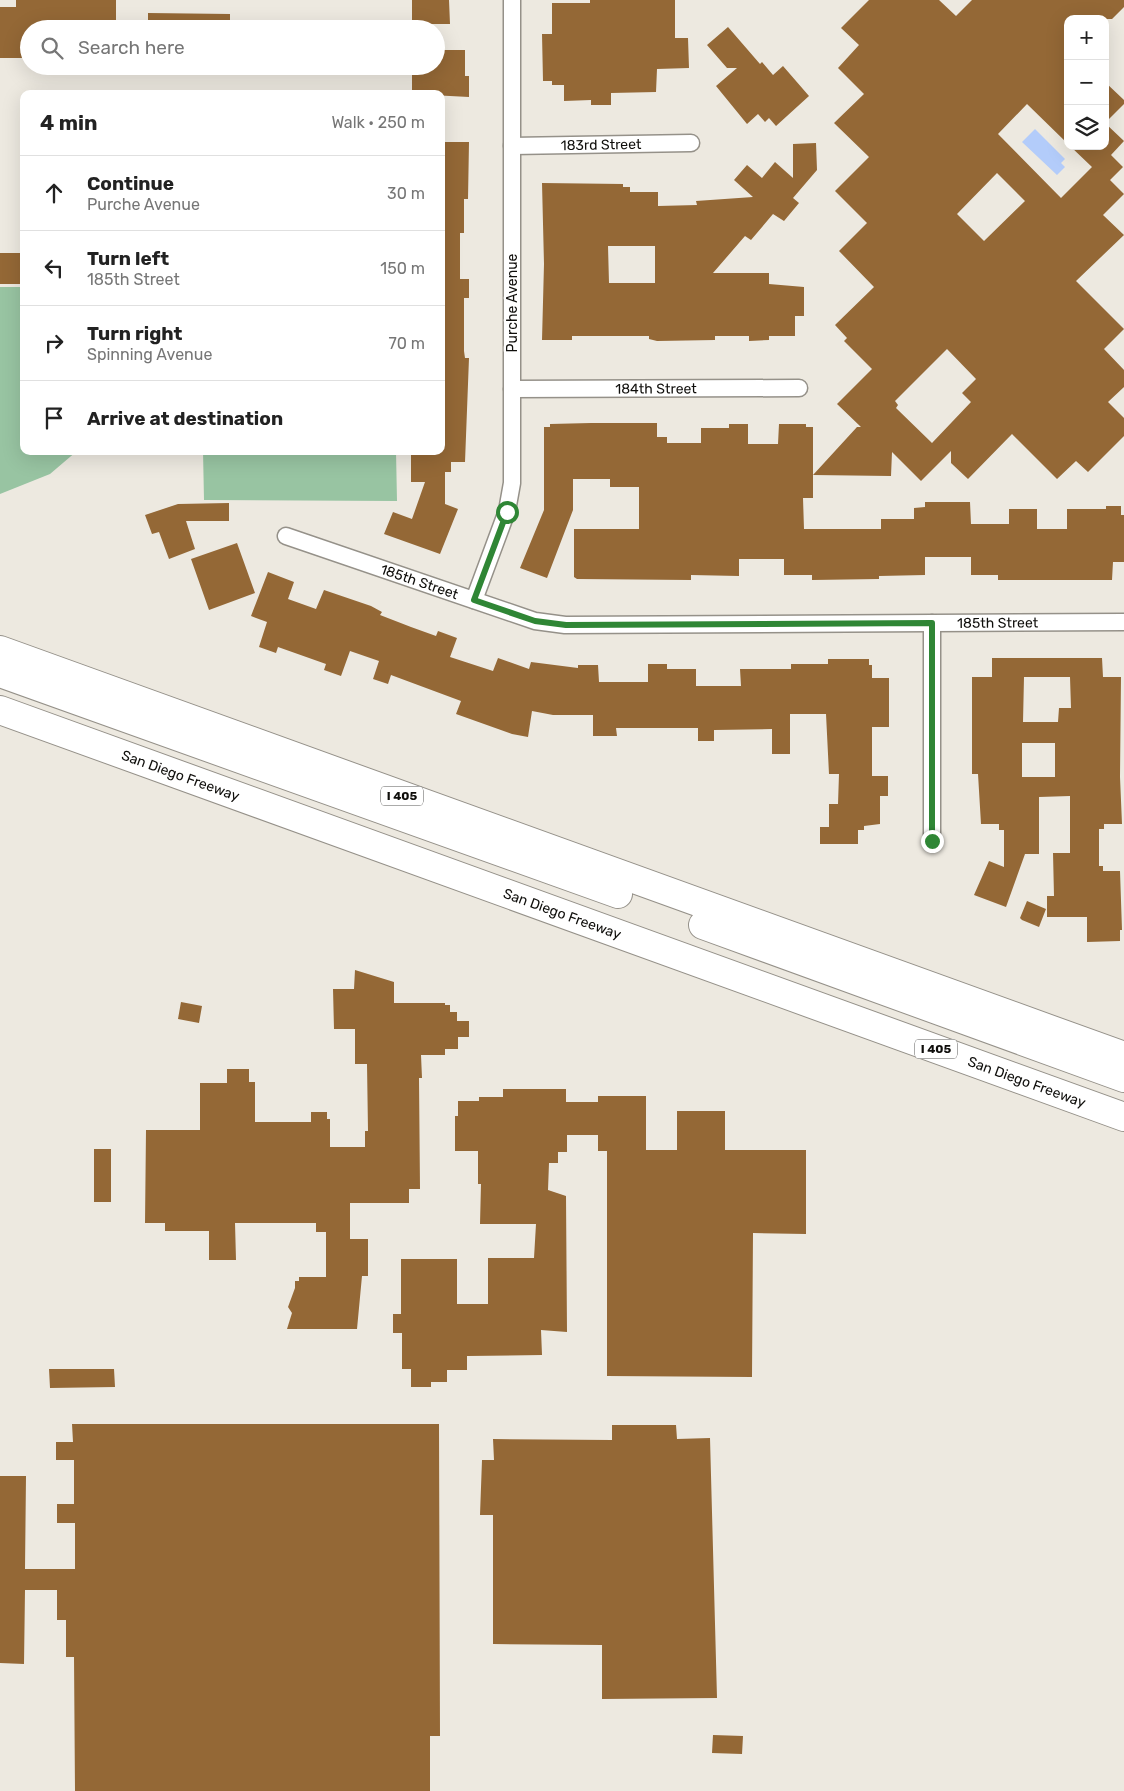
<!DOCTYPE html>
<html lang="en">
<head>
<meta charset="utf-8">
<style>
	body { margin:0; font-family:Rubik,sans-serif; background:#f6f6f6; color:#222 }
	.controls { position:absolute; right:15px; top:15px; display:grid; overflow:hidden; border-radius:10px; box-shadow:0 5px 20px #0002 }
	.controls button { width:45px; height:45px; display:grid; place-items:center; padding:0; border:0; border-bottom:1px solid #e0e0e0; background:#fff; color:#222; font:25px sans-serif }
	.stop { position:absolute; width:15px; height:15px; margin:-11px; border:4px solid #2f8635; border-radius:50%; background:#fff }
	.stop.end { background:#2f8635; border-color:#fff; box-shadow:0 1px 5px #0008 }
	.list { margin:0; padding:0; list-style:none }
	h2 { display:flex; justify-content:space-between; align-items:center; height:65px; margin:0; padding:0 20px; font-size:21px }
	h2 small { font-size:16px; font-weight:400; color:#767676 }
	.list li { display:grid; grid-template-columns:32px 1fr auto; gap:15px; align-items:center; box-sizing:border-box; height:75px; padding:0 20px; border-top:1px solid #e0e0e0 }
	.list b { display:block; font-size:19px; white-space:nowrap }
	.list p { margin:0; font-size:16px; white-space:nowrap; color:#767676 }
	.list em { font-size:16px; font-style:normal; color:#767676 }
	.icon { flex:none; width:28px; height:28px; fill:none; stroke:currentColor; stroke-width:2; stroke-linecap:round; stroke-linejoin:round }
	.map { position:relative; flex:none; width:1124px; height:1791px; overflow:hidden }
	.search { position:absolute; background:#fff; box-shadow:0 5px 20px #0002; left:20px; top:20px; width:425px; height:55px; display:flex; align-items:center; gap:12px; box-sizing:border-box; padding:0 18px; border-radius:28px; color:#767676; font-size:19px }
	.panel { position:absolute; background:#fff; box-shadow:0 5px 20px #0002; left:20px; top:90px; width:425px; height:365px; border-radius:10px }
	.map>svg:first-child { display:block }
	.park { fill:#98c4a2 }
	.water { fill:#b3ccfa }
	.building { fill:#946836; fill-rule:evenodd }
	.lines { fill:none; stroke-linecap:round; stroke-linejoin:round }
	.minor-casing { stroke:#959189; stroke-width:19 }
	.motorway-casing { stroke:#959189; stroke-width:30 }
	.minor { stroke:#fff; stroke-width:16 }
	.motorway { stroke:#fff; stroke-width:28 }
	.route { stroke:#2f8635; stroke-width:6 }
	.labels { text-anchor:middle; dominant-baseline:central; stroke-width:4.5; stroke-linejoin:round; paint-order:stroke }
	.shield { fill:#fff; stroke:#575654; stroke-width:1 }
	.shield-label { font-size:12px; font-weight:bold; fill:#0f0e0b }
	.street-label { font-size:14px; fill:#0f0e0b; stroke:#fff }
</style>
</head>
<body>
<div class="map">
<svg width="1124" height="1791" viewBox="0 0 1124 1791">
	<rect width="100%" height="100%" fill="#ede9e0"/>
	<path class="park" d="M0,287h24v164h53l-27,23 -50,20z
		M203,451h193l1,50 -193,-1z"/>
	<path class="water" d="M1035,129l30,30 -4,4 4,4 -8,8 -35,-33z"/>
	<path class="building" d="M16,0h100v29h-87v29h-29v-51h16z
		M412,0h37l1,24h-38z
		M590,0h85v38h13l1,30 -32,1 -1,23 -45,1v12h-20v-5l-27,1v-16h-12v-4h-9l-1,-47h10v-31h38z
		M869,0h70l17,16 16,-16h152v7l-12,12h-44v125l-41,-40 -29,30 63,64 31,-31 -22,-21h35v-23l19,18 -13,14 12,12 -13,13 14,14 -21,21 21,20 -48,46 48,48 -20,20 20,21v17l-16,15 16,16v18l-36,36 -12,-11 -19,18 -45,-45 -44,45 -17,-16v-12l-30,30 -29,-29 -1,24 -78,-1 44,-48h4l-24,-23 35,-35 -28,-28 3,-3 -12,-13 39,-38 -35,-36 28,-28 -32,-32 34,-34 -35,-34 30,-29 -26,-26 21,-23 -18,-17zM997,173l28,28 -41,40 -27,-27zM947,349l29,30 -14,14 9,9 -39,41 -36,-35 2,-3 -3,-4z
		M148,13l82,1v15h-82z
		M728,27l32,37 2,-2 11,13 10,-9 26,30 -33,30 -7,-8 -4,4 -7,-8 -11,10 -31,-38 21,-18h-10l-20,-23z
		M436,50h29v26h4v21l-57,-3v-28h24z
		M1105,82l19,18v4l-19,19z
		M441,142h28l-1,57h-4v34h-4v46h9v19h-5v53l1,7h4l-4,104h-14v10h-6v32l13,5 -18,45 -56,-20 9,-22 19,7 13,-37h-14v-31h30z
		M816,143l1,27 -24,28 6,5 -15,18 -11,-7 -22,26 -6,-4 -32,37h56v11l35,3v29h-9v20h-26v4l-20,1v-5h-34v4l-58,1 -8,-2v-3h-77v4h-30l2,-76 -2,-81 81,1v3h7v5h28v14l39,-1 -1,-4 57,-4 -19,-17 13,-15 15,13 13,-16 18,16v-34zM608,246h47v37h-46z
		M0,253h24v31h-24z
		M591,423h66v14h10v6h34v-15h28v-4h19v20h30l1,-20h27v3h7v71h-10l1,31h77v-10h33v-11l11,-1v-5h45l1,22h38v-15h28v20h30v-20h39v-3h15v9h3v47h-11l-1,18h-114v-5h-27v-18h-46v18l-46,1v3l-67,1v-5h-28v-16h-45v17l-48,-1v5l-114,-1 -3,-2v-48h65v-42h-29v-8h-37v31l-26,68 -27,-10 24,-58v-83h6v-3z
		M229,503v18h-43l9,28 -26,10 -10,-27 -7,2 -7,-19 33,-11z
		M237,543l18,50 -46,17 -18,-51z
		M268,572l26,10 -6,17 28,10 8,-19 47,16 11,6 -2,3 31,12 25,9 2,-5 19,7 -7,19 43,14 5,-13 31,11 2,-7 47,6v-3h20l1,17h49v-18h19v5h29v17h45l-1,-17h51v-5h37v-5h41v6h3v13h17v49h-17v49h16v20h-8v28l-16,2v4h-6v14h-38v-17h9v-23h9l1,-30h-10l-3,-60h-36v40h-18v-25l-58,1v11h-16v-13h-82l1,8h-24v-21h-40l-21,-4 -4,26 -16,-3 -56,-20 5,-13 -70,-26 -3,9 -15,-5 6,-18 -29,-10 -9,25 -17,-6 2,-6 -48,-17 -2,6 -17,-6 8,-25 -16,-6z
		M992,658h110l1,19h18l-1,100 2,47h-18v5h-5v37h4v5h17l2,59h-2v11l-33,1v-25h-40v-21h7l-1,-43h17v-57l-31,1v57h-14l-19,53 -32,-12 15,-34 15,6v-37h-5v-6h-18l-3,-50h-6v-97h20zM1024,677h46l1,31h-12l-1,14h-35zM1022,743h33v34h-33z
		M1027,901l19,8 -7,18 -17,-7 -2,-2z
		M355,970l39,12v21h51v2h5v7h7v9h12v16h-11v12h-13v6h-24l1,23h-3l1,111h-11v14h-59v36h18v37h-6l-5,53h-70l5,-16 -4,-6 7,-19v-7h4v-4h27v-45h-10v-9h-81l1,37h-27v-29h-44v-8h-20l1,-93h54v-47h27v-14h22v13h6v40h56v-10h16v7h3v28h35v-16h3l-1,-67h-12v-35h-21l-1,-40h21z
		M181,1002l21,4 -3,17 -21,-4z
		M503,1089h63v13h32v-6h48v54h31v-39h48v39h81v84l-53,-1 -1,144 -145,-1v-225h-9v-16h-31v17h-9v11h-9l-1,27 18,6 1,136 -26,-2 1,25 -75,1v14h-20v12h-16v5h-20v-18h-9v-36h-9v-19h8v-55h56v45h31v-46h46l2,-34h-56l1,-40h-3v-33h-23v-35h3v-15h21v-4h24z
		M94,1149h17v53h-17z
		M49,1369h65l1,18 -65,1z
		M72,1424h367l1,312h-10v55h-355l-1,-134h-8v-37h-9v-30h-32l-1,74 -24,-1v-187h26l-1,93h50v-46h-18v-19h17v-44h-18v-18h17z
		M612,1425h64l1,14 33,-1 7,260 -115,1v-54l-109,-1v-129h-13l2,-55h12l-1,-21 119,1z
		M713,1735l30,1 -1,18 -30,-1z"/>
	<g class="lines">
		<defs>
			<g id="minor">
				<path id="s1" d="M512,146l179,-3"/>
				<path id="s2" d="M512,389l287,-1"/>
				<path id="s3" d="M286,536l249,85 30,4 559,-3"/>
				<path d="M474,600l33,-89 5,-28v-483"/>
				<path d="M932,623v218"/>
			</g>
			<g id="motorway">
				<path d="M0,650l1124,406"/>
				<path d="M0,673l618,221"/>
				<path id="s4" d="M0,710l1124,407"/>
				<path d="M703,925l421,153"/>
			</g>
		</defs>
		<use href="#minor" class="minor-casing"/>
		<use href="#motorway" class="motorway-casing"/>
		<use href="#minor" class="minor"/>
		<use href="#motorway" class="motorway"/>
	</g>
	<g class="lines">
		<path class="route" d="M507,512l-33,88 61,21 31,4 366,-2v218"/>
	</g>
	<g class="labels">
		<g class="shield">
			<rect x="381" y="786.5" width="42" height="19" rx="4"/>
			<rect x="915" y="1039.5" width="42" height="19" rx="4"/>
		</g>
		<g class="shield-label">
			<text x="402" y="796">I 405</text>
			<text x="936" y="1049">I 405</text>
		</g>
		<g class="street-label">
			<text stroke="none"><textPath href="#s1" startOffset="89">183rd Street</textPath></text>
			<text transform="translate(512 303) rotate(-90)">Purche Avenue</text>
			<text stroke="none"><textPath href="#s2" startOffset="144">184th Street</textPath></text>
			<text stroke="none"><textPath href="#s3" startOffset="141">185th Street</textPath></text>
			<text stroke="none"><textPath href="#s3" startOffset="726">185th Street</textPath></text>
			<text stroke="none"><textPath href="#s4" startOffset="192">San Diego Freeway</textPath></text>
			<text stroke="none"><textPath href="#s4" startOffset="598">San Diego Freeway</textPath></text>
			<text stroke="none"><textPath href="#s4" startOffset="1092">San Diego Freeway</textPath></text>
		</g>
	</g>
</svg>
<div class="controls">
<button>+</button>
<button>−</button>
<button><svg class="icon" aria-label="layers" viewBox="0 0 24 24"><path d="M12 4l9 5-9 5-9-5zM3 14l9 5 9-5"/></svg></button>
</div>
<div class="stop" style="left:507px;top:512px"></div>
<div class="stop end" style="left:932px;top:841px"></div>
<div class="search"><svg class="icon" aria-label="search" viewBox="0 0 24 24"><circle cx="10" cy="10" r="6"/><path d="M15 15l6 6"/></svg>Search here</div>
<section class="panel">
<h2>4 min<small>Walk · 250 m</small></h2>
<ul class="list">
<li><svg class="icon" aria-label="ahead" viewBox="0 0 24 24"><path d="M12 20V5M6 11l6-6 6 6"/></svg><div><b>Continue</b><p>Purche Avenue</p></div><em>30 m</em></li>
<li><svg class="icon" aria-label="left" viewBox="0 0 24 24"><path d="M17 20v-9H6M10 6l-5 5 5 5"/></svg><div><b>Turn left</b><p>185th Street</p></div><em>150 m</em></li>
<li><svg class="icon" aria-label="right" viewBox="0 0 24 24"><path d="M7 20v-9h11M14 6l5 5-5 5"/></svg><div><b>Turn right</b><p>Spinning Avenue</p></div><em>70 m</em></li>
<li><svg class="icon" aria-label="arrive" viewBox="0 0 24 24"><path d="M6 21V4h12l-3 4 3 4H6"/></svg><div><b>Arrive at destination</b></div></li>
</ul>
</section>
</div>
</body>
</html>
